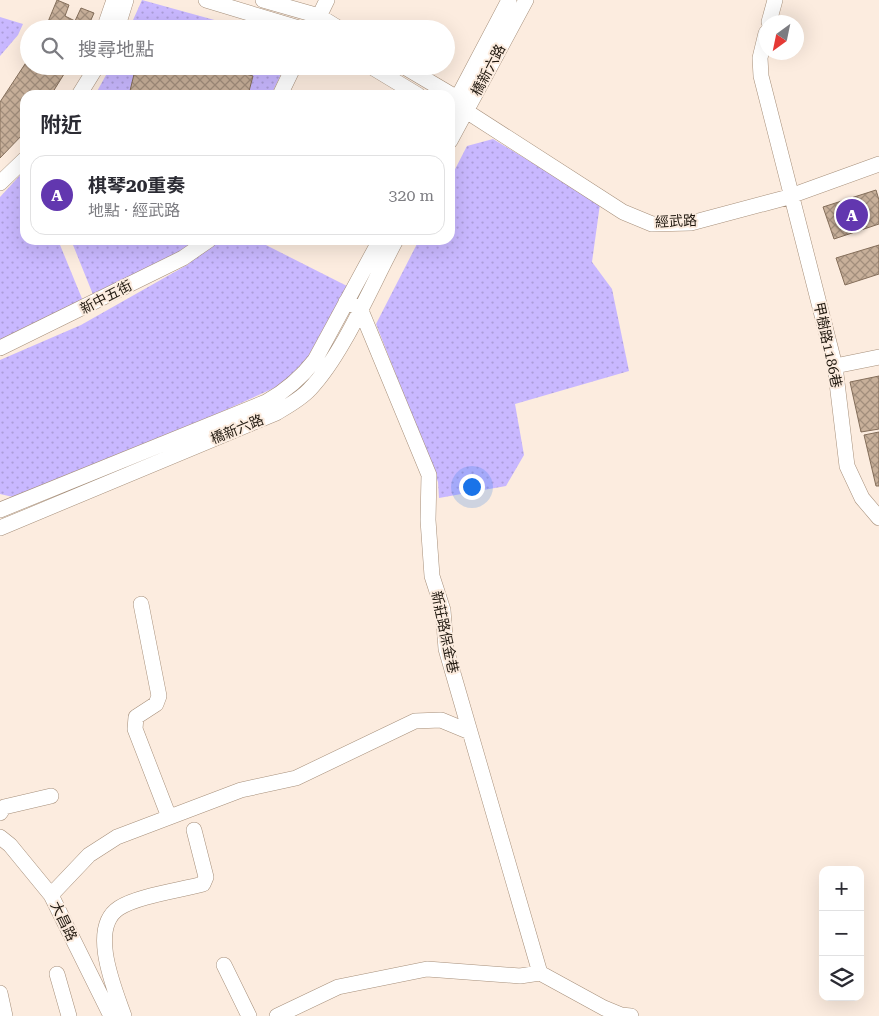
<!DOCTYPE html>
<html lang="zh-TW">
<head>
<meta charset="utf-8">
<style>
	body { margin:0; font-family:"Roboto Serif","Noto Sans TC",serif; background:#f7f7f7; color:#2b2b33 }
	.controls { position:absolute; right:15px; bottom:15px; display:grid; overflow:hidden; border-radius:10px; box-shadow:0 5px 20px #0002 }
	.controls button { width:45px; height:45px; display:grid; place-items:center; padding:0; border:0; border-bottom:1px solid #e1e1e2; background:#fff; color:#2b2b33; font:25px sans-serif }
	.compass { position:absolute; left:759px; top:15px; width:45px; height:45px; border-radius:50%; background:#fff; box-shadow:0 5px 20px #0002; rotate:213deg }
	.you { position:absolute; left:471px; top:486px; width:18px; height:18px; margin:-12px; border:4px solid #fff; border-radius:50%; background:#1a73e8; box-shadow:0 0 0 8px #1a73e833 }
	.badge { display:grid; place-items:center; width:32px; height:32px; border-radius:50%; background:#6237af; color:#fff; font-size:16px; font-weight:700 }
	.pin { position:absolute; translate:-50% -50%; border:2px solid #fff; box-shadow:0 1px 5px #0006 }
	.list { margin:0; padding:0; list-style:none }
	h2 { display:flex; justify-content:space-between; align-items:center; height:65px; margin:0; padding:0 20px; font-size:21px }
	h2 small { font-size:16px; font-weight:400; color:#7c7c81 }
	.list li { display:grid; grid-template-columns:32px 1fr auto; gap:15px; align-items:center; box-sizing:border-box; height:80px; margin:0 10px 10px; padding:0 10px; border:1px solid #e1e1e2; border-radius:15px }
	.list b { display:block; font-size:19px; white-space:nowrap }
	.list p { margin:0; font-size:16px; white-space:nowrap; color:#7c7c81 }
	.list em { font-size:16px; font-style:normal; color:#7c7c81 }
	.icon { flex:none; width:28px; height:28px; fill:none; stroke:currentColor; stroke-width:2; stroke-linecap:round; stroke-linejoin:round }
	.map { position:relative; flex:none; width:879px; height:1016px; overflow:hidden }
	.search { position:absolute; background:#fff; box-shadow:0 5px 20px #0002; left:20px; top:20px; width:435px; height:55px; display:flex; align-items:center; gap:12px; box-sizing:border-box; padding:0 18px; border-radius:28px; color:#7c7c81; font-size:19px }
	.panel { position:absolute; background:#fff; box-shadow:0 5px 20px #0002; left:20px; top:90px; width:435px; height:155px; border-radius:15px }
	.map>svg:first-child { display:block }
	.grass { fill:url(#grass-dots) }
	.building { fill:url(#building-cross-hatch); stroke:#846e5a }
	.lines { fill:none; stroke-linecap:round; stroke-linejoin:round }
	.minor-casing { stroke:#a68f7a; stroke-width:16 }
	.minor { stroke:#fff; stroke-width:15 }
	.labels { text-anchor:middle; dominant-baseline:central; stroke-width:4; stroke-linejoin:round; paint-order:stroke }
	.street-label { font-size:14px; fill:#20180f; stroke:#fcecdf }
</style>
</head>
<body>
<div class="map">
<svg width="879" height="1016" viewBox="0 0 879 1016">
	<defs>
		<pattern id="grass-dots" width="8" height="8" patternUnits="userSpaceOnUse" patternTransform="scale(1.25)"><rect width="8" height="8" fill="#c9b8ff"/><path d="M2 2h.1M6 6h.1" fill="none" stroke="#ac9dd9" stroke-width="1.8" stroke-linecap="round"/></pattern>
		<pattern id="building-cross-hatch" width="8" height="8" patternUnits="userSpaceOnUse" patternTransform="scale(1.25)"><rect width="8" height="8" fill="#c8b09a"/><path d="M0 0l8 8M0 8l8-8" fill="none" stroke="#a28e7c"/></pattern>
	</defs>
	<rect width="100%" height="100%" fill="#fcecdf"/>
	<path class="grass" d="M142,0l105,29h-118z
		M0,17l23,7 -5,11 -18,21z
		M111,66h174l-14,29h-176z
		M493,139l107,65 -8,58 20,27 17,82 -114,33 9,51 -18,31 -67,12 -1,-16 -62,-158 43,-84h31v-61l17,-33z
		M25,170v70h33l25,61 -83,40v-144z
		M71,240h124l-12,12 -89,45z
		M217,240h39l91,46 -43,78 -21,20 -144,65 -126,48 -13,-3v-134l81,-35 106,-60z"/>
	<path class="building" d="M57,0l12,5 -4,11 10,5 6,-13 13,5 -7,16h-42z
		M29,58v8h40l-18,29h-26v37l-25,26v-56z
		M136,66h80l37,10 -5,19h-119z
		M876,190l3,10v24l-45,15 -11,-32z
		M879,245v29l-34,11 -9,-27z
		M879,376v53l-18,3 -11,-50z
		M879,432v54h-3l-12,-51z"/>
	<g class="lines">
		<defs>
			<path id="minor" d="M206,0l96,29
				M263,0l56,16 21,13
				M769,22l6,-22
				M104,29l10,-29
				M117,29l9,-29
				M313,29l14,-29
				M766,33l-6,25 1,18 74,290 12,100 15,32 17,20
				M370,66l48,29
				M403,66l54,32 9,13 157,101 29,12 39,-1 94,-25 94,-34
				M79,95l18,-29
				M280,95l14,-29
				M450,112l59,-112
				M450,141l76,-141
				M0,183l25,-24
				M346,302l14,6 69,167 -1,45 4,56 11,34 3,39 94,324
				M0,348l183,-90 26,-18
				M835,366l44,-9
				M0,510l266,-108c20,-11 35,-24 49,-42l65,-120
				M0,528l276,-115c12,-7 25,-14 34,-24 34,-36 62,-105 86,-149
				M141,604l18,92 -3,8 -20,13 -1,12 34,88
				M0,813l4,-6 47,-11
				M0,837l10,8 41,50 60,121
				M51,895l38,-40 28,-18 124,-47 55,-12 119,-57 26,-1 29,12
				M224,965l25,51
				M57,974l12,42
				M0,993l5,23
				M124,1016c-9,-26 -36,-88 -5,-108 18,-12 62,-18 84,-24l3,-7 -12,-47
				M277,1016l61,-29 89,-18 93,7 20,-3 64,35 17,7 10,1"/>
		</defs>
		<use href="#minor" class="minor-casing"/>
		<use href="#minor" class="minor"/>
	</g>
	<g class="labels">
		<g class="street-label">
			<text transform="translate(488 70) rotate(-62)">橋新六路</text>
			<text transform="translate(676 221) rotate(-3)">經武路</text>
			<text transform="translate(106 297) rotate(-27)">新中五街</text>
			<text transform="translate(828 345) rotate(78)">甲樹路1186巷</text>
			<text transform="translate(237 429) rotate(-22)">橋新六路</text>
			<text transform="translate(445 632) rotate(78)">新莊路保金巷</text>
			<text transform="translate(64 921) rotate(64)">大昌路</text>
		</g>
	</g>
</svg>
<div class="controls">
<button>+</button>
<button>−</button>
<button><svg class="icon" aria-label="layers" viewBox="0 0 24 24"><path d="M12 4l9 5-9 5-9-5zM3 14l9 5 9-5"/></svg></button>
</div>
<svg class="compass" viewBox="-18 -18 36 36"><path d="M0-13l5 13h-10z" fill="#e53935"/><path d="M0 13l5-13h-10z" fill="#7c7c81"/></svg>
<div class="you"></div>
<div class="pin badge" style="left:852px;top:215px">A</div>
<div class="search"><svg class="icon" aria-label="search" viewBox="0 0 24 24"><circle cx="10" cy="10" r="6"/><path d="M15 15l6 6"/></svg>搜尋地點</div>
<section class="panel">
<h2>附近<small></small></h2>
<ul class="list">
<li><span class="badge">A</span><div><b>棋琴20重奏</b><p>地點 · 經武路</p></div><em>320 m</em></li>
</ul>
</section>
</div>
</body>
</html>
